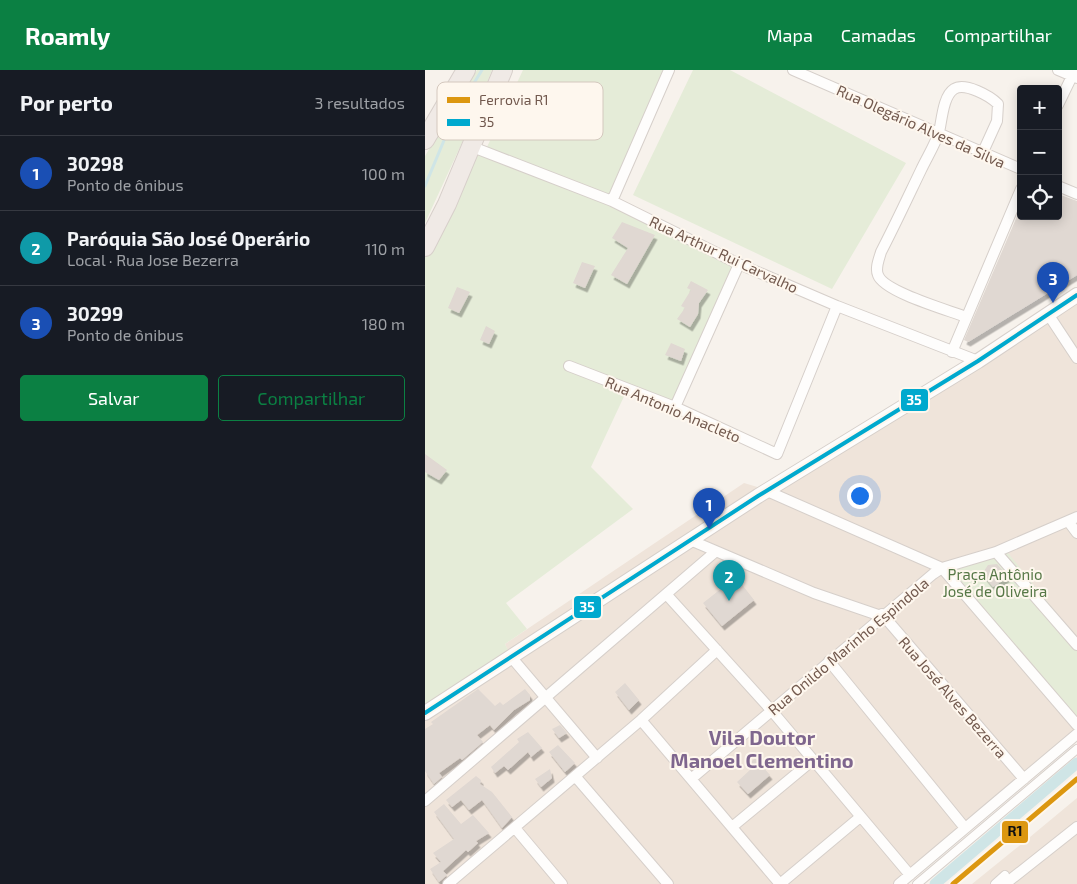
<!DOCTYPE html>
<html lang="pt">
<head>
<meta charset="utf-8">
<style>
	body { margin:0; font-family:"Exo 2",sans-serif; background:#242831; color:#f1f3f6 }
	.controls { position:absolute; right:15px; top:15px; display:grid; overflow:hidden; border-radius:5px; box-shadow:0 2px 12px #0003 }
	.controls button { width:45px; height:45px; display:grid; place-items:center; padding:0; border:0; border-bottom:1px solid #363941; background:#171b24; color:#f1f3f6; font:25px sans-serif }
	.you { position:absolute; left:434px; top:425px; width:18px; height:18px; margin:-12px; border:4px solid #fff; border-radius:50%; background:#1a73e8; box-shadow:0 0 0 8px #1a73e833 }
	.badge { display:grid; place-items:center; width:32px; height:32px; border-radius:50%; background:#0b8043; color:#fff; font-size:16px; font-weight:700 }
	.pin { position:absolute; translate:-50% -41px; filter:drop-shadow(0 1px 2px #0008) }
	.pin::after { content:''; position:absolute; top:26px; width:18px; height:15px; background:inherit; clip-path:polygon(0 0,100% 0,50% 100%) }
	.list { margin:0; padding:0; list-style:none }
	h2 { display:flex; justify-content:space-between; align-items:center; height:65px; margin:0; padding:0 20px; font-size:21px }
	h2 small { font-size:16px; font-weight:400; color:#9ea1a6 }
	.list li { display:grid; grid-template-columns:32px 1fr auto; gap:15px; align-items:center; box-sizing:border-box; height:75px; padding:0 20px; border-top:1px solid #363941 }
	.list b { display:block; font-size:19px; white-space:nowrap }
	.list p { margin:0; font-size:16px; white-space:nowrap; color:#9ea1a6 }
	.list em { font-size:16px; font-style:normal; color:#9ea1a6 }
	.actions { display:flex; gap:10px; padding:15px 20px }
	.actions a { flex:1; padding:11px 0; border:1px solid #0b8043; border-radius:5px; text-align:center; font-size:18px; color:#0b8043 }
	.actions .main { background:#0b8043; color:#fff }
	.icon { flex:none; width:28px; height:28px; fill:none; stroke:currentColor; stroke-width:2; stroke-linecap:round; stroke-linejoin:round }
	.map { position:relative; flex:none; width:652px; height:814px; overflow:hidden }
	header { display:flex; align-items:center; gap:30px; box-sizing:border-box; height:70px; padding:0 25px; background:#0b8043; color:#fff }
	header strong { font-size:24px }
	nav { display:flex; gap:28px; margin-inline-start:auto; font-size:18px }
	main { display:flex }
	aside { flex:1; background:#171b24 }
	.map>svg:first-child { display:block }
	.residential { fill:#efe4da }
	.green { fill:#e5ecd8 }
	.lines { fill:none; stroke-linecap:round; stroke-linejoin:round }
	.stream { stroke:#cfe5e6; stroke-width:3 }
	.canal { stroke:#cfe5e6; stroke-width:11 }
	.building { fill:#e0d8d2; filter:url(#shadow) }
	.pedestrian-casing { stroke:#d6cfca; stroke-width:10 }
	.minor-casing { stroke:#d6cfca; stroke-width:12 }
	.tertiary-casing { stroke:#d6cfca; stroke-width:16 }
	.trunk-casing { stroke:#d7cfca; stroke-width:20 }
	.pedestrian { stroke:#fefdfc; stroke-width:8 }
	.minor { stroke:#fefdfc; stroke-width:10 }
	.tertiary { stroke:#fefdfc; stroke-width:14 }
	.trunk { stroke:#f0eae6; stroke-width:18 }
	.bus-1-casing { stroke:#fef7ee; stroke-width:8 }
	.bus-1 { stroke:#00a9ce; stroke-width:4 }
	.rail-1-casing { stroke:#fef7ee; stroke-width:9 }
	.rail-1 { stroke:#dc9710; stroke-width:5 }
	.labels { text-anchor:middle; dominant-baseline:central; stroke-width:4; stroke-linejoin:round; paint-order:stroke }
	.street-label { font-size:15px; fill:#72594e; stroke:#fef7ee }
	.park-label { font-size:15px; fill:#577847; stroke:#fef7ee }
	.district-label { font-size:20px; font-weight:bold; fill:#7f668e; stroke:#fef7ee }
	.key { fill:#fef7ee; stroke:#d4c8be; stroke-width:1 }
	.key-label { font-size:14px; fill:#72594e }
	.line-badge { stroke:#fef7ee; stroke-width:2 }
	.badge-label { font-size:14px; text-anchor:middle; font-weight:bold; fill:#fff }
	.pale-badge-label { font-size:14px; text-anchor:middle; font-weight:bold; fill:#111 }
</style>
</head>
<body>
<header>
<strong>Roamly</strong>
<nav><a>Mapa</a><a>Camadas</a><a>Compartilhar</a></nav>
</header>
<main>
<aside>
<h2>Por perto<small>3 resultados</small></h2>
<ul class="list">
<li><span class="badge" style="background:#1a4fb4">1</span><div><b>30298</b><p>Ponto de ônibus</p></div><em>100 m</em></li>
<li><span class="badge" style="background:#0f9aa8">2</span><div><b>Paróquia São José Operário</b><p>Local · Rua Jose Bezerra</p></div><em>110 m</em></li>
<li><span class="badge" style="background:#1a4fb4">3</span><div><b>30299</b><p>Ponto de ônibus</p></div><em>180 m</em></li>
</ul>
<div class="actions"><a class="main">Salvar</a><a>Compartilhar</a></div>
</aside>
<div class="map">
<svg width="652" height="814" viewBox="0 0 652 814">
	<defs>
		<filter id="shadow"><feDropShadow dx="2.5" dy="4.5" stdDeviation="0" flood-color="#0004"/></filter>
	</defs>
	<rect width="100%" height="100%" fill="#f7f2ec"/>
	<path class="residential" d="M652,232v432l-177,150h-475v-171l86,-55 -6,-14 239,-161 23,7z
		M652,728v86h-105l52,-42z"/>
	<path class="green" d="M52,0h15l-25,62 -42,91v-67z
		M98,0h141l-54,125 -123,-48z
		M268,0h37l176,93 -74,126 -199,-94z
		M45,76l142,55 126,63 -63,142 -48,-16 -36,77 42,42 -127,94 21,26 -22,15 7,14 -87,55v-467z
		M579,478l73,90v84l-132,-154z"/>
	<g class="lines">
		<path class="stream" d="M0,116l30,-72 27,-44"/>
		<path class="canal" d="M510,814l142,-121"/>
	</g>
	<path class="building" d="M633,124l19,7v74l-109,67 -4,-2 57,-133v9h37z
		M197,152l33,13 -28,49 -16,-9 17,-27 -16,-10z
		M157,192l13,4 -10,22 -12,-5z
		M266,211l17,9 -9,13 -1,11 -8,13 -13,-8 8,-11 -4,-2 10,-16 -4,-2z
		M32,217l13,5 -11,21 -11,-5z
		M61,256l9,5 -6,13 -9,-4z
		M246,273l14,6 -4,12 -16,-6z
		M0,384l22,16 -8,10 -14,-8z
		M572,494l11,13 -15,10 -11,-13 6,-9z
		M311,507l18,23 -32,26 -19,-23z
		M200,613l14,17 -10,10 -14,-18z
		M53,619l17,17 5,-4 3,3 22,-16 5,6v5l-16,10 -20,20 -4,-5 -13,10 6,7 -21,18 -2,-2 -21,15 3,4 -8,7 -9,-13v-42l8,-5 -2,-2z
		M135,655l7,8 -8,5 -7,-9z
		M103,662l14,16 -11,9 -3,-5 -20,18 -4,-4 -9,7 -4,-6 28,-25 -2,-3z
		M133,675l17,18 -10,9 -16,-20z
		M330,688l15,17 -22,19 -11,-12 14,-13 -3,-4z
		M125,699l2,9 -11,9 -6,-8z
		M51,706l5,4 -1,4 12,8 20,25 -10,11 -20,-28 -13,10 -8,-10 -9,7 -6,-7z
		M19,734l17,20 12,-9 16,18 -13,8 2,2 -10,9 -2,-2 -23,21 4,4 -8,7 -9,-13 11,-7 -8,-9 21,-14 -20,-27z"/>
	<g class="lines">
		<defs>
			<path id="pedestrian" d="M492,814l160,-135
				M570,814l10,-9 2,7"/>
			<path id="minor" d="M368,0l228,99
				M633,0l19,8
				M633,35l17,-35
				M45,76l142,55 127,63 98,42 141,55
				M633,116l19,8
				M187,131l57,-131
				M623,244l29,44
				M541,247c-18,-7 -82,-25 -88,-42 -3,-7 1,-16 3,-23 14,-27 27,-55 40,-82 6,-13 14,-25 18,-38 3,-12 4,-36 15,-43 11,-7 36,7 44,15l-1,17 -15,33
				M527,282l69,-163
				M144,296l106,41 102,47 60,-148
				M250,337l64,-143
				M342,421l175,77 135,157
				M643,451l9,12
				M265,470l124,53 67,23
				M571,482l81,93
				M242,525l105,116 138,164
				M457,544l142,165
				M87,588l85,100
				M404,591l136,167
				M216,650l139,164
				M150,706l93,108
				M266,709l242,-205 9,-6 54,-16 81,-35
				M0,731l290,-249
				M307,757l81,-67
				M90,758l47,56
				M23,814l193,-164 76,-70
				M355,814l79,-66
				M474,814l178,-150
				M580,814l72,-57"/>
			<path id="tertiary" d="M0,643l333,-217 220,-135 99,-66"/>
			<path id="trunk" d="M0,70l41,-70
				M0,177l22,-43 56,-134"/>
		</defs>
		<use href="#pedestrian" class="pedestrian-casing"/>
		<use href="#minor" class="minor-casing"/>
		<use href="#tertiary" class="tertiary-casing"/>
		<use href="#trunk" class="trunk-casing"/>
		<use href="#pedestrian" class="pedestrian"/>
		<use href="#minor" class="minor"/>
		<use href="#tertiary" class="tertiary"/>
		<use href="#trunk" class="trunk"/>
		<defs>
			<path id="bus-1" d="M0,643l333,-217 220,-135 99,-66"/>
		</defs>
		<use href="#bus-1" class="bus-1-casing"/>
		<use href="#bus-1" class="bus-1"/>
		<defs>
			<path id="rail-1" d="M528,814l124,-105"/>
		</defs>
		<use href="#rail-1" class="rail-1-casing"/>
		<use href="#rail-1" class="rail-1"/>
	</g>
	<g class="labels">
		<g class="street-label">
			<text transform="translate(496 56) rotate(24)">Rua Olegário Alves da Silva</text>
			<text transform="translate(299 184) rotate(25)">Rua Arthur Rui Carvalho</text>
			<text transform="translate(248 339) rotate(23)">Rua Antonio Anacleto</text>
			<text transform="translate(423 576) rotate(-40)">Rua Onildo Marinho Espindola</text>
			<text transform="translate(528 627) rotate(49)">Rua José Alves Bezerra</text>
		</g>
		<g class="park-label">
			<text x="570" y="504">Praça Antônio<tspan x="570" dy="17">José de Oliveira</tspan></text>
		</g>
		<g class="district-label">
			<text x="337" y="667">Vila Doutor<tspan x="337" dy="23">Manoel Clementino</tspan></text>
		</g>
	</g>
	<rect x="12" y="12" width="166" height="58" rx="8" class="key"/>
	<rect x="22" y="27" width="23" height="6" fill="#dc9710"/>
	<rect x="22" y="49" width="23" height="7" fill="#00a9ce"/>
	<g class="key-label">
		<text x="54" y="35">Ferrovia R1</text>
		<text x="54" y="57">35</text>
	</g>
	<g class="line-badge">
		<rect x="475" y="318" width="29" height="24" rx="5" fill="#00a9ce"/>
		<rect x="148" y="525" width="29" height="24" rx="5" fill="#00a9ce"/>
		<rect x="576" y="750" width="28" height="24" rx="5" fill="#dc9710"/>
	</g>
	<g class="badge-label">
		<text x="489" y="335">35</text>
		<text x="162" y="542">35</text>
	</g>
	<g class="pale-badge-label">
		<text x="590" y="766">R1</text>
	</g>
</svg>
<div class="controls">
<button>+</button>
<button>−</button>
<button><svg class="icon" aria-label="locate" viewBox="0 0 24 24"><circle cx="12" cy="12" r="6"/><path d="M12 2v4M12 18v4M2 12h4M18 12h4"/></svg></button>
</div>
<div class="you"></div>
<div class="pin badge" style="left:284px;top:459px;background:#1a4fb4">1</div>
<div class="pin badge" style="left:304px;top:531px;background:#0f9aa8">2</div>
<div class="pin badge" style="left:628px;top:233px;background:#1a4fb4">3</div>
</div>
</main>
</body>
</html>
